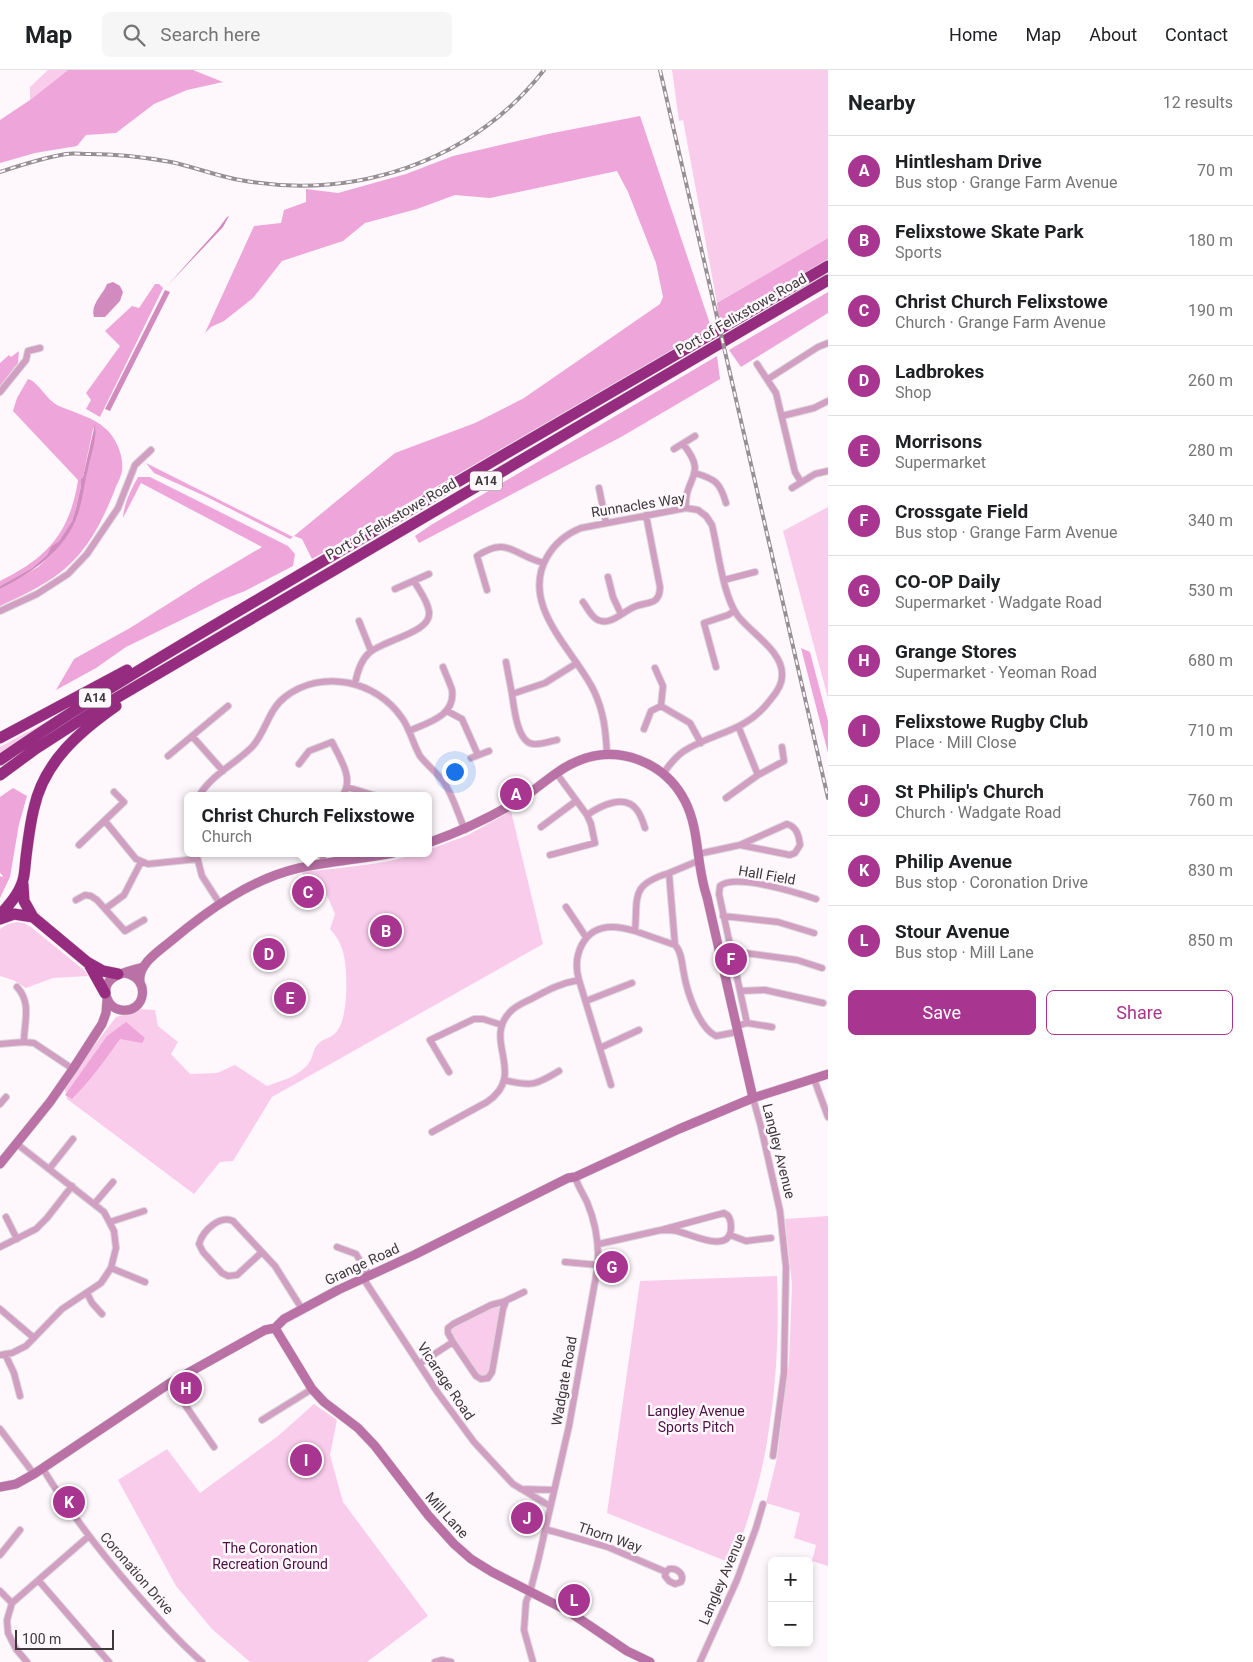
<!DOCTYPE html>
<html lang="en">
<head>
<meta charset="utf-8">
<style>
	body { margin:0; font-family:Roboto,sans-serif; background:#f6f6f6; color:#202124 }
	.controls { position:absolute; right:15px; bottom:15px; display:grid; overflow:hidden; border-radius:8px; box-shadow:0 2px 8px #0003 }
	.controls button { width:45px; height:45px; display:grid; place-items:center; padding:0; border:0; border-bottom:1px solid #e0e0e0; background:#fff; color:#202124; font:25px sans-serif }
	.scale { position:absolute; left:15px; bottom:12px; width:99px; box-sizing:border-box; padding-left:5px; border:2px solid #3d383c; border-top:0; font-size:14px; line-height:18px; white-space:nowrap; color:#3d383c; -webkit-text-stroke:4px #fef8fc; paint-order:stroke }
	.you { position:absolute; left:454px; top:701px; width:18px; height:18px; margin:-12px; border:4px solid #fff; border-radius:50%; background:#1a73e8; box-shadow:0 0 0 8px #1a73e833 }
	.badge { display:grid; place-items:center; width:32px; height:32px; border-radius:50%; background:#a83690; color:#fff; font-size:16px; font-weight:700 }
	.pin { position:absolute; translate:-50% -50%; border:2px solid #fff; box-shadow:0 1px 5px #0006 }
	.popup { position:absolute; left:184px; top:722px; width:248px; height:65px; box-sizing:border-box; display:grid; place-content:center; border-radius:8px; background:#fff; filter:drop-shadow(0 1px 4px #0005); font-size:16px; white-space:nowrap; color:#757577 }
	.popup b { font-size:19px; color:#202124 }
	.popup::after { content:''; position:absolute; left:50%; top:100%; margin-left:-10px; border:10px solid transparent; border-top-color:#fff }
	.list { margin:0; padding:0; list-style:none }
	h2 { display:flex; justify-content:space-between; align-items:center; height:65px; margin:0; padding:0 20px; font-size:21px }
	h2 small { font-size:16px; font-weight:400; color:#757577 }
	.list li { display:grid; grid-template-columns:32px 1fr auto; gap:15px; align-items:center; box-sizing:border-box; height:70px; padding:0 20px; border-top:1px solid #e0e0e0 }
	.list b { display:block; font-size:19px; white-space:nowrap }
	.list p { margin:0; font-size:16px; white-space:nowrap; color:#757577 }
	.list em { font-size:16px; font-style:normal; color:#757577 }
	.actions { display:flex; gap:10px; padding:15px 20px }
	.actions a { flex:1; padding:11px 0; border:1px solid #a83690; border-radius:8px; text-align:center; font-size:18px; color:#a83690 }
	.actions .main { background:#a83690; color:#fff }
	.icon { flex:none; width:28px; height:28px; fill:none; stroke:currentColor; stroke-width:2; stroke-linecap:round; stroke-linejoin:round }
	.map { position:relative; flex:none; width:828px; height:1592px; overflow:hidden }
	header { display:flex; align-items:center; gap:30px; box-sizing:border-box; height:70px; padding:0 25px; background:#fff; border-bottom:1px solid #e0e0e0 }
	header strong { font-size:24px }
	nav { display:flex; gap:28px; margin-inline-start:auto; font-size:18px }
	.search { width:350px; height:45px; background:#f6f6f6; display:flex; align-items:center; gap:12px; box-sizing:border-box; padding:0 18px; border-radius:8px; color:#757577; font-size:19px }
	main { display:flex }
	aside { flex:1; background:#fff }
	.map>svg:first-child { display:block }
	.green { fill:#faccec }
	.forest { fill:#eea5d9 }
	.water { fill:#d28bbf }
	.lines { fill:none; stroke-linecap:round; stroke-linejoin:round }
	.street-casing { stroke:#dbd5d9; stroke-width:8 }
	.secondary-casing { stroke:#dbd5d9; stroke-width:10 }
	.highway-casing { stroke:#dbd5d9; stroke-width:12 }
	.street { stroke:#d19fc2; stroke-width:6 }
	.secondary { stroke:#b971a6; stroke-width:9 }
	.highway { stroke:#962c80; stroke-width:11 }
	.rail-casing { stroke:#969094; stroke-width:4 }
	.rail { stroke:#fef8fc; stroke-width:2; stroke-dasharray:5.5; stroke-linecap:butt }
	.labels { text-anchor:middle; dominant-baseline:central; stroke-width:5; stroke-linejoin:round; paint-order:stroke }
	.shield { fill:#fef8fc; stroke:#777276; stroke-width:1 }
	.shield-label { font-size:12px; font-weight:bold; fill:#3d383c }
	.street-label { font-size:14px; fill:#3d383c; stroke:#fef8fc }
	.park-label { font-size:14px; fill:#4e1042; stroke:#fef8fc }
</style>
</head>
<body>
<header>
<strong>Map</strong>
<div class="search"><svg class="icon" aria-label="search" viewBox="0 0 24 24"><circle cx="10" cy="10" r="6"/><path d="M15 15l6 6"/></svg>Search here</div>
<nav><a>Home</a><a>Map</a><a>About</a><a>Contact</a></nav>
</header>
<main>
<div class="map">
<svg width="828" height="1592" viewBox="0 0 828 1592">
	<rect width="100%" height="100%" fill="#fef8fc"/>
	<path class="green" d="M48,0h20l-38,30v-13z
		M672,0h156v168l-111,65 -34,-183 -4,1z
		M828,437v191l-45,-167z
		M70,639l-70,48v-10z
		M511,741l32,133 -271,153 -39,64 -13,1 -26,32 -127,-95 -3,-14 52,-68 15,-4 8,-4 16,1 3,16 20,16 -7,12 19,20 27,-1 18,-8 32,21c16,-6 34,-10 43,-25 3,-5 4,-14 8,-17 7,-7 15,-5 21,-16 9,-15 9,-59 4,-76 -2,-8 -7,-17 -13,-23l5,-15c-9,-21 -9,-26 -32,-37l-1,-5c30,-3 59,-6 88,-11 14,-3 24,-8 38,-8v-3l40,-15z
		M17,852l7,1 7,4 54,44 3,5 -35,2 -27,10 -13,-8 -13,-4v-47l8,-5z
		M828,1146v350l-16,-5 4,-16 -22,-7 6,-25 -34,-10 11,-45 12,-96 3,-77 -7,-66z
		M777,1206c2,53 0,106 -9,159 -6,44 -21,87 -35,129l-126,-51 33,-232z
		M493,1237l6,1 2,2 -11,62 -6,6 -6,-3 -28,-40 1,-7z
		M314,1334l23,16 -7,35 13,47 85,114 -61,46h-117l-38,-33 -36,-43 -58,-106 49,-31 33,44 78,-57z"/>
	<path class="forest" d="M68,0h125l30,12 -36,8 -33,14 -38,29 -30,2 -9,11 -42,7 -35,10v-43l30,-20z
		M640,46l71,211 -399,232 -10,-20 -8,-3 101,-83 80,-30 49,-25 136,-94 3,-7 -7,-34 -28,-71 -11,-21 -127,27 -35,-3 -38,14 -52,14 -22,18 -61,20 -29,37 -29,23 -13,6 -6,6 49,-107 27,-3 3,-13 22,-8v-13l32,4 68,-19 47,-18 95,-22z
		M828,168v21l-109,64 -2,-20z
		M155,214h4l4,4 -63,129 -14,-8 5,-9 -5,-7 34,-47 -15,-15 27,-25 7,2z
		M828,222v21l-87,54 -12,-17z
		M19,281l-1,12 -18,23v-23l9,-8 2,2z
		M717,286l3,23 -99,58 -202,106 -4,-7 16,-11z
		M28,309c11,3 18,21 31,27 16,7 34,11 47,23 11,10 18,28 16,42 -1,7 -6,14 -8,21 -13,32 -28,62 -57,83 -18,13 -38,22 -57,31v-17l38,-22 14,-13 13,-16 13,-25 18,-86 -3,2 -10,48 -2,2v7l-5,22 -4,13 -13,20 -8,7 -4,7 -15,13 -32,18v-5c47,-23 70,-48 78,-101l-65,-69 4,-13z
		M146,393l147,74 -3,2 -83,-42 -53,-24z
		M138,407h12l138,69 7,8 -2,12 -48,25 -23,9 -96,47 -30,21 -40,22 18,-31 56,-31 71,-45 61,-36 -121,-64 -18,35c1,-15 8,-28 15,-41z
		M801,578l9,4 18,69v32z
		M13,718l14,8 -8,28 -9,53 -10,21v-22l2,1 1,-1 -3,-3v-76z
		M126,952l19,16 -3,5 -22,-4c-15,21 -29,41 -48,60l-7,-4 42,-59z"/>
	<path class="water" d="M229,146l-6,11 -56,59 51,-57 9,-12z
		M113,212l7,4 3,6 -3,9 -15,16h-11c-4,-13 9,-22 13,-33z
		M165,220l5,2 -60,119 -5,-2z
		M95,354c3,11 -5,34 -7,45 -4,15 -5,30 -10,45 -13,37 -45,58 -78,75v-3l32,-18 15,-13 4,-8 8,-6 13,-20 4,-13 5,-22v-7l2,-2z"/>
	<g class="lines">
		<defs>
			<path id="street" d="M757,294l19,29 19,79 6,10
				M768,309l50,-32 10,-4
				M0,322l26,-32 2,-9 12,-3
				M782,346l32,-8 14,-7
				M683,374c26,32 1,32 3,64
				M674,379l21,-13
				M695,403c20,6 25,9 31,30
				M599,418l7,35
				M792,418l23,-14 13,-3
				M608,507l5,20 8,17
				M724,510l31,-8
				M395,519l34,-15
				M487,520l-10,-34c31,-21 37,0 67,7
				M583,532c4,5 8,15 15,18 12,6 26,-9 36,-13 6,-3 14,-3 20,-6 5,-3 6,-8 6,-14l-14,-72
				M0,541l37,-17 31,-20 19,-20 31,-46 17,-43 16,-15
				M359,551l12,30
				M506,592l6,32
				M716,597l-12,-44 24,-8 6,-4
				M655,598l8,18 -2,20 29,17 11,20
				M355,614c2,-11 5,-23 14,-31 13,-13 63,-20 60,-41 -1,-11 -10,-22 -15,-31
				M447,641l15,8 16,36
				M739,658l19,47
				M644,659l7,-18 10,-5
				M409,661c18,-8 47,-15 43,-41 -2,-7 -6,-15 -9,-23
				M192,666l31,35
				M557,670c-7,1 -16,5 -24,4 -16,-2 -19,-37 -21,-50l33,-11 32,-20
				M607,685c-1,-23 -3,-43 -13,-64 -19,-40 -75,-85 -47,-134 8,-14 19,-23 34,-29l105,-20 12,2 8,6 6,9c6,24 11,72 26,91 13,17 46,36 44,60 0,9 -5,16 -11,23 -25,34 -55,32 -87,52 -9,6 -15,14 -21,23
				M168,686l60,-50
				M471,688l18,-7
				M299,694l10,-13 23,-9c8,17 23,37 10,54
				M347,717l29,9
				M199,726c12,-21 36,-32 53,-49 14,-15 16,-37 33,-50 37,-29 92,-16 117,21 8,11 11,26 18,38 7,9 16,16 23,25 10,14 15,33 22,49
				M726,728l32,-23 26,-14 -2,-14
				M587,745c13,-9 38,-22 50,-5 4,5 6,12 8,18
				M105,751l31,38 12,5 49,-5
				M541,757l35,-26
				M79,775l45,-43 -10,-10
				M196,783l6,23 18,28
				M322,783l2,11
				M698,784l42,-9 47,-21c10,3 12,12 13,21l-5,8 -5,2 -50,-10
				M550,785l45,-12 -4,-19 -4,-9 -30,-41
				M698,791l-29,12 6,72c7,7 7,20 9,29 3,18 15,54 32,62l21,-4
				M669,803c-39,12 -31,23 -34,58l40,14
				M76,830l9,-5 6,1 6,4 28,31 19,-11
				M566,837l20,30
				M105,839l19,-14 17,-33
				M723,846l55,6 36,11
				M731,881l66,9 25,8
				M17,917c15,16 7,35 7,55
				M740,921l25,-1 58,13
				M586,931l46,-18
				M747,953l-28,-129 1,-8c15,-13 78,7 96,13
				M736,956l11,-3 25,4
				M0,974l24,-2 10,1 39,26
				M600,978l39,-18
				M449,1002l-19,-32 44,-21h9l19,6
				M814,1009l14,38
				M504,1010c28,7 32,5 55,-9
				M611,1015l-32,-105c-7,-24 4,-53 33,-53 8,0 16,2 23,4
				M753,1028l8,29 19,84 6,56 -2,106 -11,83
				M0,1034l6,-7
				M432,1062l55,-30c41,-28 -5,-61 23,-90 5,-6 15,-10 23,-14 15,-8 28,-15 46,-18
				M50,1098l23,-29
				M95,1133l18,-21
				M6,1147l11,22
				M110,1152l34,-11
				M730,1165l16,6 25,-3
				M599,1174l62,-14 63,-17c5,2 7,7 7,13 1,30 -40,8 -54,5 -5,-1 -10,-1 -16,-1
				M0,1177l36,-18 11,-11 25,-32
				M337,1177l19,7 13,21
				M262,1182l-25,23 -9,1 -6,-3 -19,-21 -4,-8c4,-14 21,-29 34,-23l42,45 27,43
				M565,1192l33,3
				M111,1198l34,14
				M363,1208l75,115 36,49 39,42 37,22
				M87,1223l5,10 10,11
				M0,1239l34,29
				M453,1272l23,34 5,3 7,-1 4,-6 11,-63 3,-8
				M5,1284l9,19 6,23
				M0,1285l12,-2 14,-7 36,-37 39,-26 10,-15 5,-20 -2,-17 -10,-19 -87,-68
				M419,1294l34,-22 -5,-9v-5l5,-4 38,-19 12,-3 21,-10
				M170,1313l44,64
				M262,1350l50,-31
				M0,1359l34,45
				M43,1399c27,44 58,84 92,123 22,25 43,49 67,70
				M521,1419l33,1
				M545,1459l63,18 58,25 3,-3c8,-1 16,5 12,13l-6,2 -6,-3 -4,-5 1,-4
				M0,1485l20,-25
				M39,1511l70,81
				M0,1521l12,12
				M27,1592l-11,-13 -8,-16 -1,-13 5,-17 77,-67
				M435,1592l7,-2 9,2
				M533,1592l-9,-32 2,-28 4,-10 8,-31 31,-135 29,-161c1,-22 -2,-42 -11,-63 -4,-8 -9,-16 -12,-25
				M700,1592l37,-82 19,-52 7,-24"/>
			<path id="secondary" d="M428,773c34,-12 62,-25 93,-44 19,-12 36,-30 57,-38 40,-17 87,1 107,40 15,29 11,65 22,96l46,201
				M124,903c28,4 22,41 -3,37 -7,-1 -12,-6 -14,-12 -8,-23 21,-26 36,-31
				M140,911c-2,-17 19,-30 31,-40 37,-31 80,-62 128,-73 31,-7 63,-9 94,-15
				M0,1094l50,-62 23,-33 29,-45 4,-11 1,-14
				M275,1258l37,61 12,13 34,26 17,18 53,69 26,29 17,15 21,13 76,39 59,40 23,11
				M0,1417l16,-3 18,-10 136,-91 95,-53 10,-2 9,-9 54,-29 76,-35 154,-77 7,-1 104,-48 74,-31 75,-24"/>
			<path id="highway" d="M0,668l127,-68
				M0,690c97,-67 200,-126 301,-186 175,-104 351,-205 527,-308
				M0,705l34,-25 62,-40 732,-430
				M23,814l1,17 9,16 54,45 16,9 15,3
				M0,845c9,-10 19,-21 23,-35 2,-7 2,-15 3,-23 2,-16 4,-33 8,-49 10,-46 45,-76 82,-102
				M0,849l14,-5 19,3
				M90,896l15,27"/>
		</defs>
		<use href="#street" class="street-casing"/>
		<use href="#secondary" class="secondary-casing"/>
		<use href="#highway" class="highway-casing"/>
		<use href="#street" class="street"/>
		<use href="#secondary" class="secondary"/>
		<use href="#highway" class="highway"/>
		<defs>
			<path id="rail" d="M660,0l168,728
				M0,102c21,-7 43,-14 66,-18 7,-1 15,0 22,0 28,0 56,3 83,8 23,5 46,14 69,18 114,21 232,-18 304,-110"/>
		</defs>
		<use href="#rail" class="rail-casing"/>
		<use href="#rail" class="rail"/>
	</g>
	<g class="labels">
		<g class="shield">
			<rect x="470" y="401.5" width="32" height="19" rx="4"/>
			<rect x="79" y="618.5" width="32" height="19" rx="4"/>
		</g>
		<g class="shield-label">
			<text x="486" y="411">A14</text>
			<text x="95" y="628">A14</text>
		</g>
		<g class="street-label">
			<text transform="translate(741 244) rotate(-30)">Port of Felixstowe Road</text>
			<text transform="translate(638 435) rotate(-9)">Runnacles Way</text>
			<text transform="translate(391 449) rotate(-30)">Port of Felixstowe Road</text>
			<text transform="translate(767 805) rotate(10)">Hall Field</text>
			<text transform="translate(779 1081) rotate(76)">Langley Avenue</text>
			<text transform="translate(362 1194) rotate(-25)">Grange Road</text>
			<text transform="translate(446 1311) rotate(56)">Vicarage Road</text>
			<text transform="translate(564 1311) rotate(-80)">Wadgate Road</text>
			<text transform="translate(447 1445) rotate(48)">Mill Lane</text>
			<text transform="translate(610 1467) rotate(19)">Thorn Way</text>
			<text transform="translate(137 1503) rotate(49)">Coronation Drive</text>
			<text transform="translate(722 1509) rotate(-67)">Langley Avenue</text>
		</g>
		<g class="park-label">
			<text x="696" y="1341">Langley Avenue<tspan x="696" dy="16">Sports Pitch</tspan></text>
			<text x="270" y="1478">The Coronation<tspan x="270" dy="16">Recreation Ground</tspan></text>
		</g>
	</g>
</svg>
<div class="controls">
<button>+</button>
<button>−</button>
</div>
<div class="scale">100 m</div>
<div class="you"></div>
<div class="pin badge" style="left:516px;top:724px">A</div>
<div class="pin badge" style="left:386px;top:861px">B</div>
<div class="pin badge" style="left:308px;top:822px">C</div>
<div class="popup"><b>Christ Church Felixstowe</b>Church</div>
<div class="pin badge" style="left:269px;top:884px">D</div>
<div class="pin badge" style="left:290px;top:928px">E</div>
<div class="pin badge" style="left:731px;top:889px">F</div>
<div class="pin badge" style="left:612px;top:1197px">G</div>
<div class="pin badge" style="left:186px;top:1318px">H</div>
<div class="pin badge" style="left:306px;top:1390px">I</div>
<div class="pin badge" style="left:527px;top:1448px">J</div>
<div class="pin badge" style="left:69px;top:1432px">K</div>
<div class="pin badge" style="left:574px;top:1530px">L</div>
</div>
<aside>
<h2>Nearby<small>12 results</small></h2>
<ul class="list">
<li><span class="badge">A</span><div><b>Hintlesham Drive</b><p>Bus stop · Grange Farm Avenue</p></div><em>70 m</em></li>
<li><span class="badge">B</span><div><b>Felixstowe Skate Park</b><p>Sports</p></div><em>180 m</em></li>
<li><span class="badge">C</span><div><b>Christ Church Felixstowe</b><p>Church · Grange Farm Avenue</p></div><em>190 m</em></li>
<li><span class="badge">D</span><div><b>Ladbrokes</b><p>Shop</p></div><em>260 m</em></li>
<li><span class="badge">E</span><div><b>Morrisons</b><p>Supermarket</p></div><em>280 m</em></li>
<li><span class="badge">F</span><div><b>Crossgate Field</b><p>Bus stop · Grange Farm Avenue</p></div><em>340 m</em></li>
<li><span class="badge">G</span><div><b>CO-OP Daily</b><p>Supermarket · Wadgate Road</p></div><em>530 m</em></li>
<li><span class="badge">H</span><div><b>Grange Stores</b><p>Supermarket · Yeoman Road</p></div><em>680 m</em></li>
<li><span class="badge">I</span><div><b>Felixstowe Rugby Club</b><p>Place · Mill Close</p></div><em>710 m</em></li>
<li><span class="badge">J</span><div><b>St Philip's Church</b><p>Church · Wadgate Road</p></div><em>760 m</em></li>
<li><span class="badge">K</span><div><b>Philip Avenue</b><p>Bus stop · Coronation Drive</p></div><em>830 m</em></li>
<li><span class="badge">L</span><div><b>Stour Avenue</b><p>Bus stop · Mill Lane</p></div><em>850 m</em></li>
</ul>
<div class="actions"><a class="main">Save</a><a>Share</a></div>
</aside>
</main>
</body>
</html>
